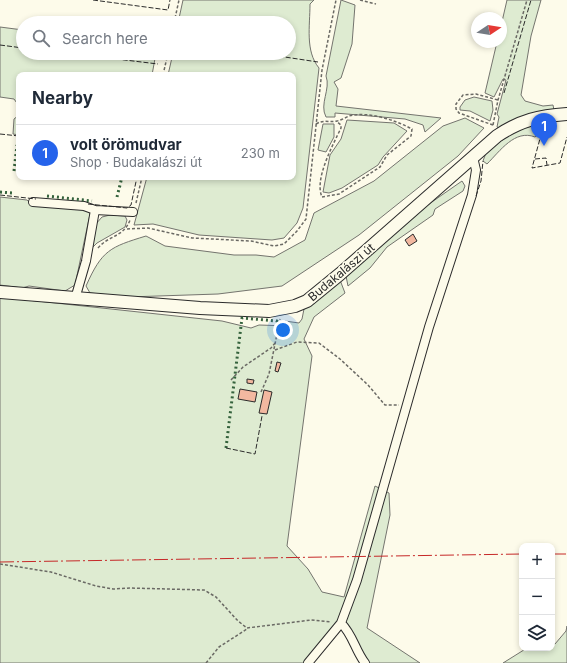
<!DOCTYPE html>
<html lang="en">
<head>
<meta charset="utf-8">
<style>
	body { margin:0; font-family:Inter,sans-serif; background:#f2f2f3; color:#1f2937 }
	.controls { position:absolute; right:12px; bottom:12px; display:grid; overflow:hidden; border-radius:8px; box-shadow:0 2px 6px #0003 }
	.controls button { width:36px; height:36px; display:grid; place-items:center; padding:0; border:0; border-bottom:1px solid #e0e1e3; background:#fff; color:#1f2937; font:20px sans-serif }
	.compass { position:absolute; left:471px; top:12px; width:36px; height:36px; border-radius:50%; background:#fff; box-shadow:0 2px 6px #0003; rotate:78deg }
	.you { position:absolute; left:283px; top:330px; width:14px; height:14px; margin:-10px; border:3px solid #fff; border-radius:50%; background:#1a73e8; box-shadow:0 0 0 6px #1a73e833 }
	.badge { display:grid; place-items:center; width:26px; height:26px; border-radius:50%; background:#2563eb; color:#fff; font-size:13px; font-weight:700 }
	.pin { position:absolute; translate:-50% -33px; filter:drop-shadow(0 1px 2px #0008) }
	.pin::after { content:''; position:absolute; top:21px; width:14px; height:12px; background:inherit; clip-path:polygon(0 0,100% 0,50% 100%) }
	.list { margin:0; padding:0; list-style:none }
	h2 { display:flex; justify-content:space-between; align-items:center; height:52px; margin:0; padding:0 16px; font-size:17px }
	h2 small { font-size:13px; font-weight:400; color:#747a83 }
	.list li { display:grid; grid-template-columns:26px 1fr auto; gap:12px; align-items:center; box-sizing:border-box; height:56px; padding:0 16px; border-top:1px solid #e0e1e3 }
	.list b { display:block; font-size:15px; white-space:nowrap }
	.list p { margin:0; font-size:13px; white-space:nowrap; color:#747a83 }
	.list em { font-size:13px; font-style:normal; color:#747a83 }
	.icon { flex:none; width:22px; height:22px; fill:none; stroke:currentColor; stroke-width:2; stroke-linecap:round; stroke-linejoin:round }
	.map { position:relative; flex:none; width:567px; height:663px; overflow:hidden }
	.search { position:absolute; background:#fff; box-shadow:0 2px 6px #0003; left:16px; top:16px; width:280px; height:44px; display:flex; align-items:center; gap:10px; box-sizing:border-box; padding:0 14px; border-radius:22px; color:#747a83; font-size:15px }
	.panel { position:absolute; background:#fff; box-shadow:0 2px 6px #0003; left:16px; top:72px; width:280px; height:108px; border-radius:8px }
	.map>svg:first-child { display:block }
	.green { fill:#deebd1; stroke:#74746e }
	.building { fill:#f2b8a0; stroke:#2b2b2b }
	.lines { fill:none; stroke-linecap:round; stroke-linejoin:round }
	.street-casing { stroke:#2b2b2b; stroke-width:10 }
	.secondary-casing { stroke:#2b2b2b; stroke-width:14 }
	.path { stroke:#6a6964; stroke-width:1.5; stroke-dasharray:3 2; stroke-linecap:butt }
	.street { stroke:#fdfbea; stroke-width:8 }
	.secondary { stroke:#fdfbea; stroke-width:12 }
	.hedge { stroke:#34623c; stroke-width:3; stroke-dasharray:2 3; stroke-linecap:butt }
	.fence { stroke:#2b2b2b; stroke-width:1; stroke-dasharray:5 2; stroke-linecap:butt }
	.power { stroke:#c62828; stroke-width:1; stroke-dasharray:14 3 2 3; stroke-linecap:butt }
	.labels { text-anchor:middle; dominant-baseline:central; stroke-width:3; stroke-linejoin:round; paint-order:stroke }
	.street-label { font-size:12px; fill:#2b2b2b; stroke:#fdfbea }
</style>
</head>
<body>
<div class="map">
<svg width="567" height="663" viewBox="0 0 567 663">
	<rect width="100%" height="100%" fill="#fdfbea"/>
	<path class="green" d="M183,0h131l-4,4c0,22 -5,47 9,64l-16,140 -6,15 -13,15 -12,2 -73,-5 -46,-11 -19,1 13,-48h146v-102h-125l5,-22h116v-30h-111z
		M341,0l14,5 -3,39 -11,34 -7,4 4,7 -2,17 105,12 -16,14 -2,-7 -18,-6 -70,-6v4h-9c-7,-13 5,-28 0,-41z
		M507,0h34l-10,36 -10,59 4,6 18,5 10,-1 1,5 -55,18 -2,-1 2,-10 -2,-3 9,-34 -3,-1 -9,18 -9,-4 12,-51h4v-16z
		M0,27l23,3v23h133l-4,22h-133v31l-5,-7 -14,-2z
		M474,97l18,4 1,9 -3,11 -20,-10 -10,-1v-3l5,-7z
		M19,115v20l-6,-1 1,-15z
		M465,118l19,10 -26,28 -99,79 -77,51 -64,8 -90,3 -38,-4 -4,-7c16,-36 24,-39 60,-50l19,10 69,9h22l18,2 31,-17 9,-27 60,-32 69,-55z
		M347,120l47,3 13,8 -24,26 -5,8 -36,23 -13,5 -6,-1 7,-37 11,-16z
		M544,123l4,1v3l-13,10c-20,-8 -35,14 -48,27l-4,-3 4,-11 32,-21z
		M323,124h11v13l-8,15 -8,-2z
		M462,181l3,5 -2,5 -28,18 -2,6 -46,32 -17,21 -22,18 -2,-10 83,-72z
		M0,197l27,3 6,5 54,4 3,5 -15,71 -10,6 -36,-5 -7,2 -22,-3z
		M110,215l15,1 2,4 -2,7 -28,16 -6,6 4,-24 7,-8z
		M340,280l5,13 -31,24 -10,22 8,17 -25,190 21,23 14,23 22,5 31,-111 14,7 1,22 -23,113 53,35h-52l-27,-39 -36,39h-305v-366l222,24 29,7 8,-3 31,1 -5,-3v-2l14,2 3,-4 2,-10z
		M567,626v37h-64l24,-15h25v-5l3,1 11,-13z"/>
	<path class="building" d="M413,234l4,7 -8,5 -4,-6z
		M277,362l4,1 -3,9 -3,-1z
		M247,379l7,1 -1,4 -6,-1z
		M240,389l17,3 -2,10 -17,-3z
		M264,390l8,2 -5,22 -8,-1z"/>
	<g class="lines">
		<defs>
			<path id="street" d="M33,202l51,4 11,4 -9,51 -11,38
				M95,210l38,2
				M341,623c12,12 14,27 24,40
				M308,663l33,-40 16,-43 72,-253 43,-132 4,-25 -3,-13"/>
			<path id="secondary" d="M0,292l200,16 69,3 26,-5 12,-5 33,-27 157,-138c24,-16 42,-20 70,-22"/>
		</defs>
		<use href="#street" class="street-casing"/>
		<use href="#secondary" class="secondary-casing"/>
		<path class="path" d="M360,0l16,4
			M174,23l5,-23
			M163,75l5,-22
			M316,124c8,-5 13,-1 21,-3 4,-1 8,-3 12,-5 19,-5 46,4 63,13l-1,7 -24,19 -7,12 -41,27 -17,3c-8,-18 11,-52 19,-69v-3l-5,-4
			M493,125l5,-25 29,-100
			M493,125l-34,-12 -3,-4v-5l7,-9 13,-1 22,6
			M136,203l6,-26
			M127,229l21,-1 44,10 59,3 23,5 10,-2 13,-13 9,-12 16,-149 14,-70
			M98,248c11,-13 26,-11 32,-28
			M275,350l22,-8 22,1 21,16 28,26 17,20h14
			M231,380l12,-13 28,-19 5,-6
			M261,392l8,-18 11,-55
			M0,564l51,8 45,14 17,3 17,-1 74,2 12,7 22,24 9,7 64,-8 20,2
			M206,663l13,-16 28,-18"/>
		<use href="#street" class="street"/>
		<use href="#secondary" class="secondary"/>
		<path class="hedge" d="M14,171l3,-26
			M0,192l12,1
			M47,196l45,5
			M117,197l5,-20
			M226,448l16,-130 35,3v3"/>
		<path class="fence" d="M93,0l75,10 2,-10
			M0,45l23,3
			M67,53l91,11
			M258,53l60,9
			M504,93l27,-93
			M548,129l-7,6 -9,33 28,-5 7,-26
			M0,134l19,2
			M535,159l11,-1 1,7
			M0,195l36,4
			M476,196l5,-15 2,-20
			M88,204l39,4 4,-3 6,-28
			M277,324l10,2
			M226,448l29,6 7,-38"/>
		<path class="power" d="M552,554h15
			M0,562l522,-8"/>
	</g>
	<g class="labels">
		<g class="street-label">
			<text transform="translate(341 272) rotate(-40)">Budakalászi út</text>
		</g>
	</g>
</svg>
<div class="controls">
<button>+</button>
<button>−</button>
<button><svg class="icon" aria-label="layers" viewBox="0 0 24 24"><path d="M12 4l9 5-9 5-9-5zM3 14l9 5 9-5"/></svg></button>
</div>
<svg class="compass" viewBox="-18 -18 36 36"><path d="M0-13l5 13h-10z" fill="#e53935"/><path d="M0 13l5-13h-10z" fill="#747a83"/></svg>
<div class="you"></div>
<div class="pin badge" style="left:544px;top:146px">1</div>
<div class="search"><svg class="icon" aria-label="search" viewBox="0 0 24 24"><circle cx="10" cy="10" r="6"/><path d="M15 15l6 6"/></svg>Search here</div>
<section class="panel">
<h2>Nearby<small></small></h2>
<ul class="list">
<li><span class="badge">1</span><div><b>volt örömudvar</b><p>Shop · Budakalászi út</p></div><em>230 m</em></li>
</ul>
</section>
</div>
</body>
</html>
